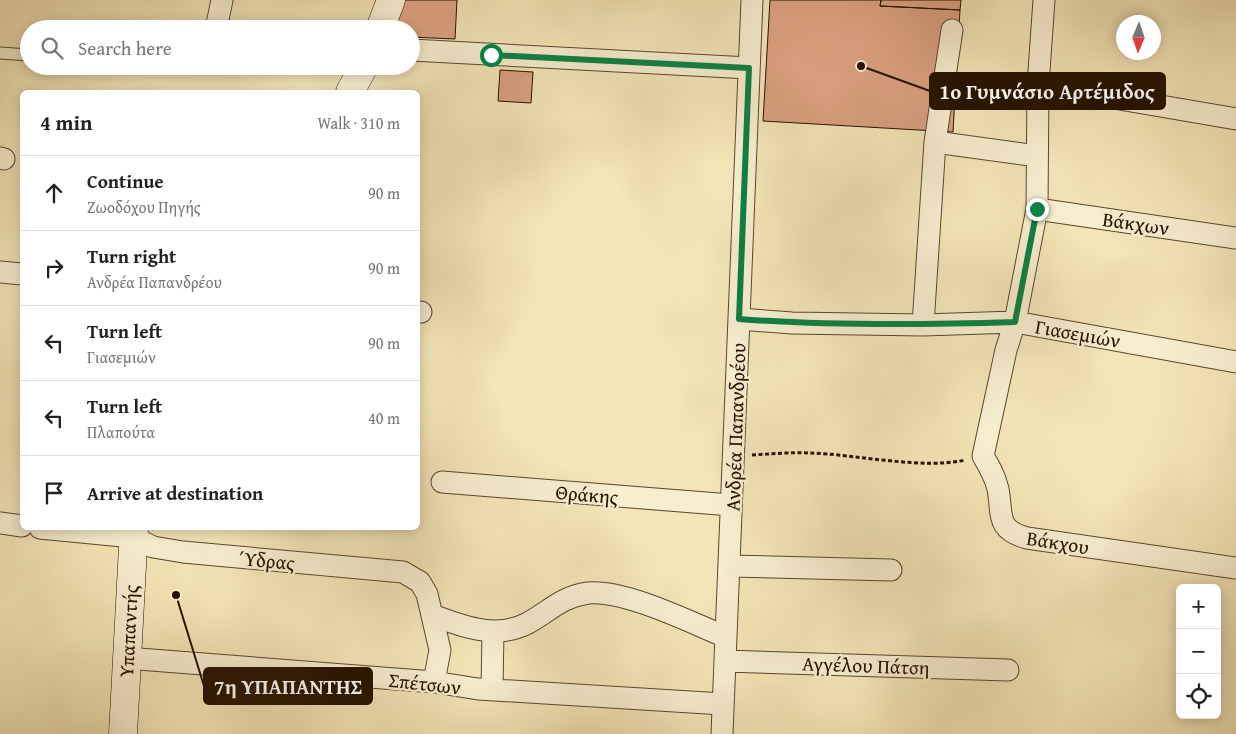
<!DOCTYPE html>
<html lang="en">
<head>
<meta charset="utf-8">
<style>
	body { margin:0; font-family:"Gentium Book Plus",serif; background:#f6f6f6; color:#222 }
	.controls { position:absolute; right:15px; bottom:15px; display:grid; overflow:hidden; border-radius:8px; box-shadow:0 2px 12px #0003 }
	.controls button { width:45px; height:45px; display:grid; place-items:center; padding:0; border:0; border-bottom:1px solid #e0e0e0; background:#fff; color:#222; font:25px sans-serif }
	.compass { position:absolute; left:1116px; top:15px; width:45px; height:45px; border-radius:50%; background:#fff; box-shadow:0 2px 12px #0003; rotate:182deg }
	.stop { position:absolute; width:15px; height:15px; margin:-11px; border:4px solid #0b8043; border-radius:50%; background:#fff }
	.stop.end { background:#0b8043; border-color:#fff; box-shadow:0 1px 5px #0008 }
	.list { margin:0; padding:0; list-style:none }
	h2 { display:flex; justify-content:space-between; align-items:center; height:65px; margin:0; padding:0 20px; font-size:21px }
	h2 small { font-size:16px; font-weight:400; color:#767676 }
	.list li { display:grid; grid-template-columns:32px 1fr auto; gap:15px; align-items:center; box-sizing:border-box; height:75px; padding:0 20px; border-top:1px solid #e0e0e0 }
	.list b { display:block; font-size:19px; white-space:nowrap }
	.list p { margin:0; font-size:16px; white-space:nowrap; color:#767676 }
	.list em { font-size:16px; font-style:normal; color:#767676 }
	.icon { flex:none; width:28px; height:28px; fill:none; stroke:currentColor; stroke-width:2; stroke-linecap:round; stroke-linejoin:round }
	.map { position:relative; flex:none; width:1236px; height:734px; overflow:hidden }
	.search { position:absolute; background:#fff; box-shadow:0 2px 12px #0003; left:20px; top:20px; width:400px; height:55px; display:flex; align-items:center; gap:12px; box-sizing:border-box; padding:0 18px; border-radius:28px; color:#767676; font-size:19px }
	.panel { position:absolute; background:#fff; box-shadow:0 2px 12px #0003; left:20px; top:90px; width:400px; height:440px; border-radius:8px }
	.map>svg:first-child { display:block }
	.building { fill:#dba080; stroke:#251200 }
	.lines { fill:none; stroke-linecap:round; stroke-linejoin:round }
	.lane-casing { stroke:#58472e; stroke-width:13 }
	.street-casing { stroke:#58472e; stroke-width:23 }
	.secondary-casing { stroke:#251200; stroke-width:29 }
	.path { stroke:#251200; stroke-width:3; stroke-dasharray:4 2.5; stroke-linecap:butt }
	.lane { stroke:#f7eed0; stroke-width:11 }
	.street { stroke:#f7eed0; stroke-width:21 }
	.secondary { stroke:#f7eed0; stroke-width:28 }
	.route { stroke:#0b8043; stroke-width:6 }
	.labels { text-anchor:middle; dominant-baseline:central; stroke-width:5; stroke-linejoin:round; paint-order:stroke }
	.street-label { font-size:20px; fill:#251200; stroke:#f7eed0 }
	.leader { fill:none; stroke:#251200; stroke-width:2 }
	.callout-dot { fill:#251200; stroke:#f7eed0; stroke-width:2 }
	.callout { fill:#251200; stroke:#251200; stroke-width:2 }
	.callout-label { font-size:21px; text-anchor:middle; font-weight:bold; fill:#fff }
</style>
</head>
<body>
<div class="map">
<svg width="1236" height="734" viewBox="0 0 1236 734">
	<rect width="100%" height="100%" fill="#f3e5b7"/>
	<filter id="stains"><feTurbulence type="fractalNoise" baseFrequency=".004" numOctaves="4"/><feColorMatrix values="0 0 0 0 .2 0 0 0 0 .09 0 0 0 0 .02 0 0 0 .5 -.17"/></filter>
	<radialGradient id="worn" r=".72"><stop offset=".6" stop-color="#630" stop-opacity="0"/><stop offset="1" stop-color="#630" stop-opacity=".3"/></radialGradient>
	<path class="building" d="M398,0h59l-2,39 -44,-2v-8h-24z
		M770,0h111l-1,6 80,4 -7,122 -190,-11z
		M881,0h80l-1,10 -80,-4z
		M500,70l33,2 -2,31 -33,-2z"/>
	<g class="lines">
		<defs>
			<path id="lane" d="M0,53l29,2"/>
			<path id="street" d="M1044,0l-6,85 -1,124 -22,113 -9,28 -23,106c6,10 12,20 15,33 5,26 -3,40 29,49l209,30
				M216,29l6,-29
				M411,50l338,18
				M1038,85l198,34
				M935,142l102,14
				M0,158l4,1
				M1037,209l199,29
				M0,272l22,2
				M418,312h3
				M739,319l53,4 131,2 92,-3 221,40
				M923,325l12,-183 17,-112
				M442,482l289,23
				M0,523l22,3
				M40,528l93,9 20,10 30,5 220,20 17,10 7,12 13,56 -6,32
				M729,566l162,4
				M432,615c30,11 64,25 96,8 22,-12 33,-26 60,-30 36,-4 104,30 138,44
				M126,658l308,24 44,7 245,15
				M725,661l283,9
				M492,690l1,-59
				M722,734l30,-734"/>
			<path id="secondary" d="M380,29l11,-29
				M350,92l14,-26
				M123,734l11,-206"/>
		</defs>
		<use href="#lane" class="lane-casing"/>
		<use href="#street" class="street-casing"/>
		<use href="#secondary" class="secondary-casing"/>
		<path class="path" d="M752,455c19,-1 38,-3 57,-2 46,1 113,17 156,7"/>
		<use href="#lane" class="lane"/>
		<use href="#street" class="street"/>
		<use href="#secondary" class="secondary"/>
	</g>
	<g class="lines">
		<path class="route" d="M491,55l258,13 -10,251c92,7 184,6 276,3l22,-113"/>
	</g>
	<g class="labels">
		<g class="street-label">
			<text transform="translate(1136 223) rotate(8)">Βάκχων</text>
			<text transform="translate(1078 333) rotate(10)">Γιασεμιών</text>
			<text transform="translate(735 427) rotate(-88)">Ανδρέα Παπανδρέου</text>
			<text transform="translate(587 494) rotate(5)">Θράκης</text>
			<text transform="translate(1058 542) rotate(9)">Βάκχου</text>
			<text transform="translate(267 560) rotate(5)">Ύδρας</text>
			<text transform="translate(128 631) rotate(-87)">Υπαπαντής</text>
			<text transform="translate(866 665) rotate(2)">Αγγέλου Πάτση</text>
			<text transform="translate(425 683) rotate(6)">Σπέτσων</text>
		</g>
	</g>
	<path class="leader" d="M861 66L930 91M176 595L204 686"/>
	<g class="callout-dot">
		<circle cx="861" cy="66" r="5"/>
		<circle cx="176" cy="595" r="5"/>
	</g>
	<g class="callout">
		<rect x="930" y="73" width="235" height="36" rx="5"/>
		<rect x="204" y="668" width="168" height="36" rx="5"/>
	</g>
	<g class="callout-label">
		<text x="1047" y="99">1ο Γυμνάσιο Αρτέμιδος</text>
		<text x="288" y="694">7η ΥΠΑΠΑΝΤΗΣ</text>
	</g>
	<rect width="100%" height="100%" filter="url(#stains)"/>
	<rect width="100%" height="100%" fill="url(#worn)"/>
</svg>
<div class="controls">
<button>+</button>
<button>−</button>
<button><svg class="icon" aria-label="locate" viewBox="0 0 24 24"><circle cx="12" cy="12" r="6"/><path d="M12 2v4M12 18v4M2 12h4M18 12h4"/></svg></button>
</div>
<svg class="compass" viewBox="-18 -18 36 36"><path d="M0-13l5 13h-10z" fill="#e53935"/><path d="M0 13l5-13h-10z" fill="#767676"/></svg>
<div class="stop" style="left:491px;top:55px"></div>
<div class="stop end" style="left:1037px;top:209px"></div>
<div class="search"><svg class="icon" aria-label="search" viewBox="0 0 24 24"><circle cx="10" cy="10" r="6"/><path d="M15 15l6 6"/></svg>Search here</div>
<section class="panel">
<h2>4 min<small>Walk · 310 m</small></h2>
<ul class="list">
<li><svg class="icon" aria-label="ahead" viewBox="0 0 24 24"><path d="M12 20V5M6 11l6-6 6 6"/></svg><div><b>Continue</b><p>Ζωοδόχου Πηγής</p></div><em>90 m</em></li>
<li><svg class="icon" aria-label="right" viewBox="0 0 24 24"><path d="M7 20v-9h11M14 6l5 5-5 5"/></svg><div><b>Turn right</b><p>Ανδρέα Παπανδρέου</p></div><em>90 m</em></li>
<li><svg class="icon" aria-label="left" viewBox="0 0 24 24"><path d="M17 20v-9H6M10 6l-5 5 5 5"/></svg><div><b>Turn left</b><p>Γιασεμιών</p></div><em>90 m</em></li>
<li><svg class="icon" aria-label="left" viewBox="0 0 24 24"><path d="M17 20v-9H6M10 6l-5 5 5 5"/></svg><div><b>Turn left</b><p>Πλαπούτα</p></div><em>40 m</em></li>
<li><svg class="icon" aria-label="arrive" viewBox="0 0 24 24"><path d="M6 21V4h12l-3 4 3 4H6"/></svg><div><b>Arrive at destination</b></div></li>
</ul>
</section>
</div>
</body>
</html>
